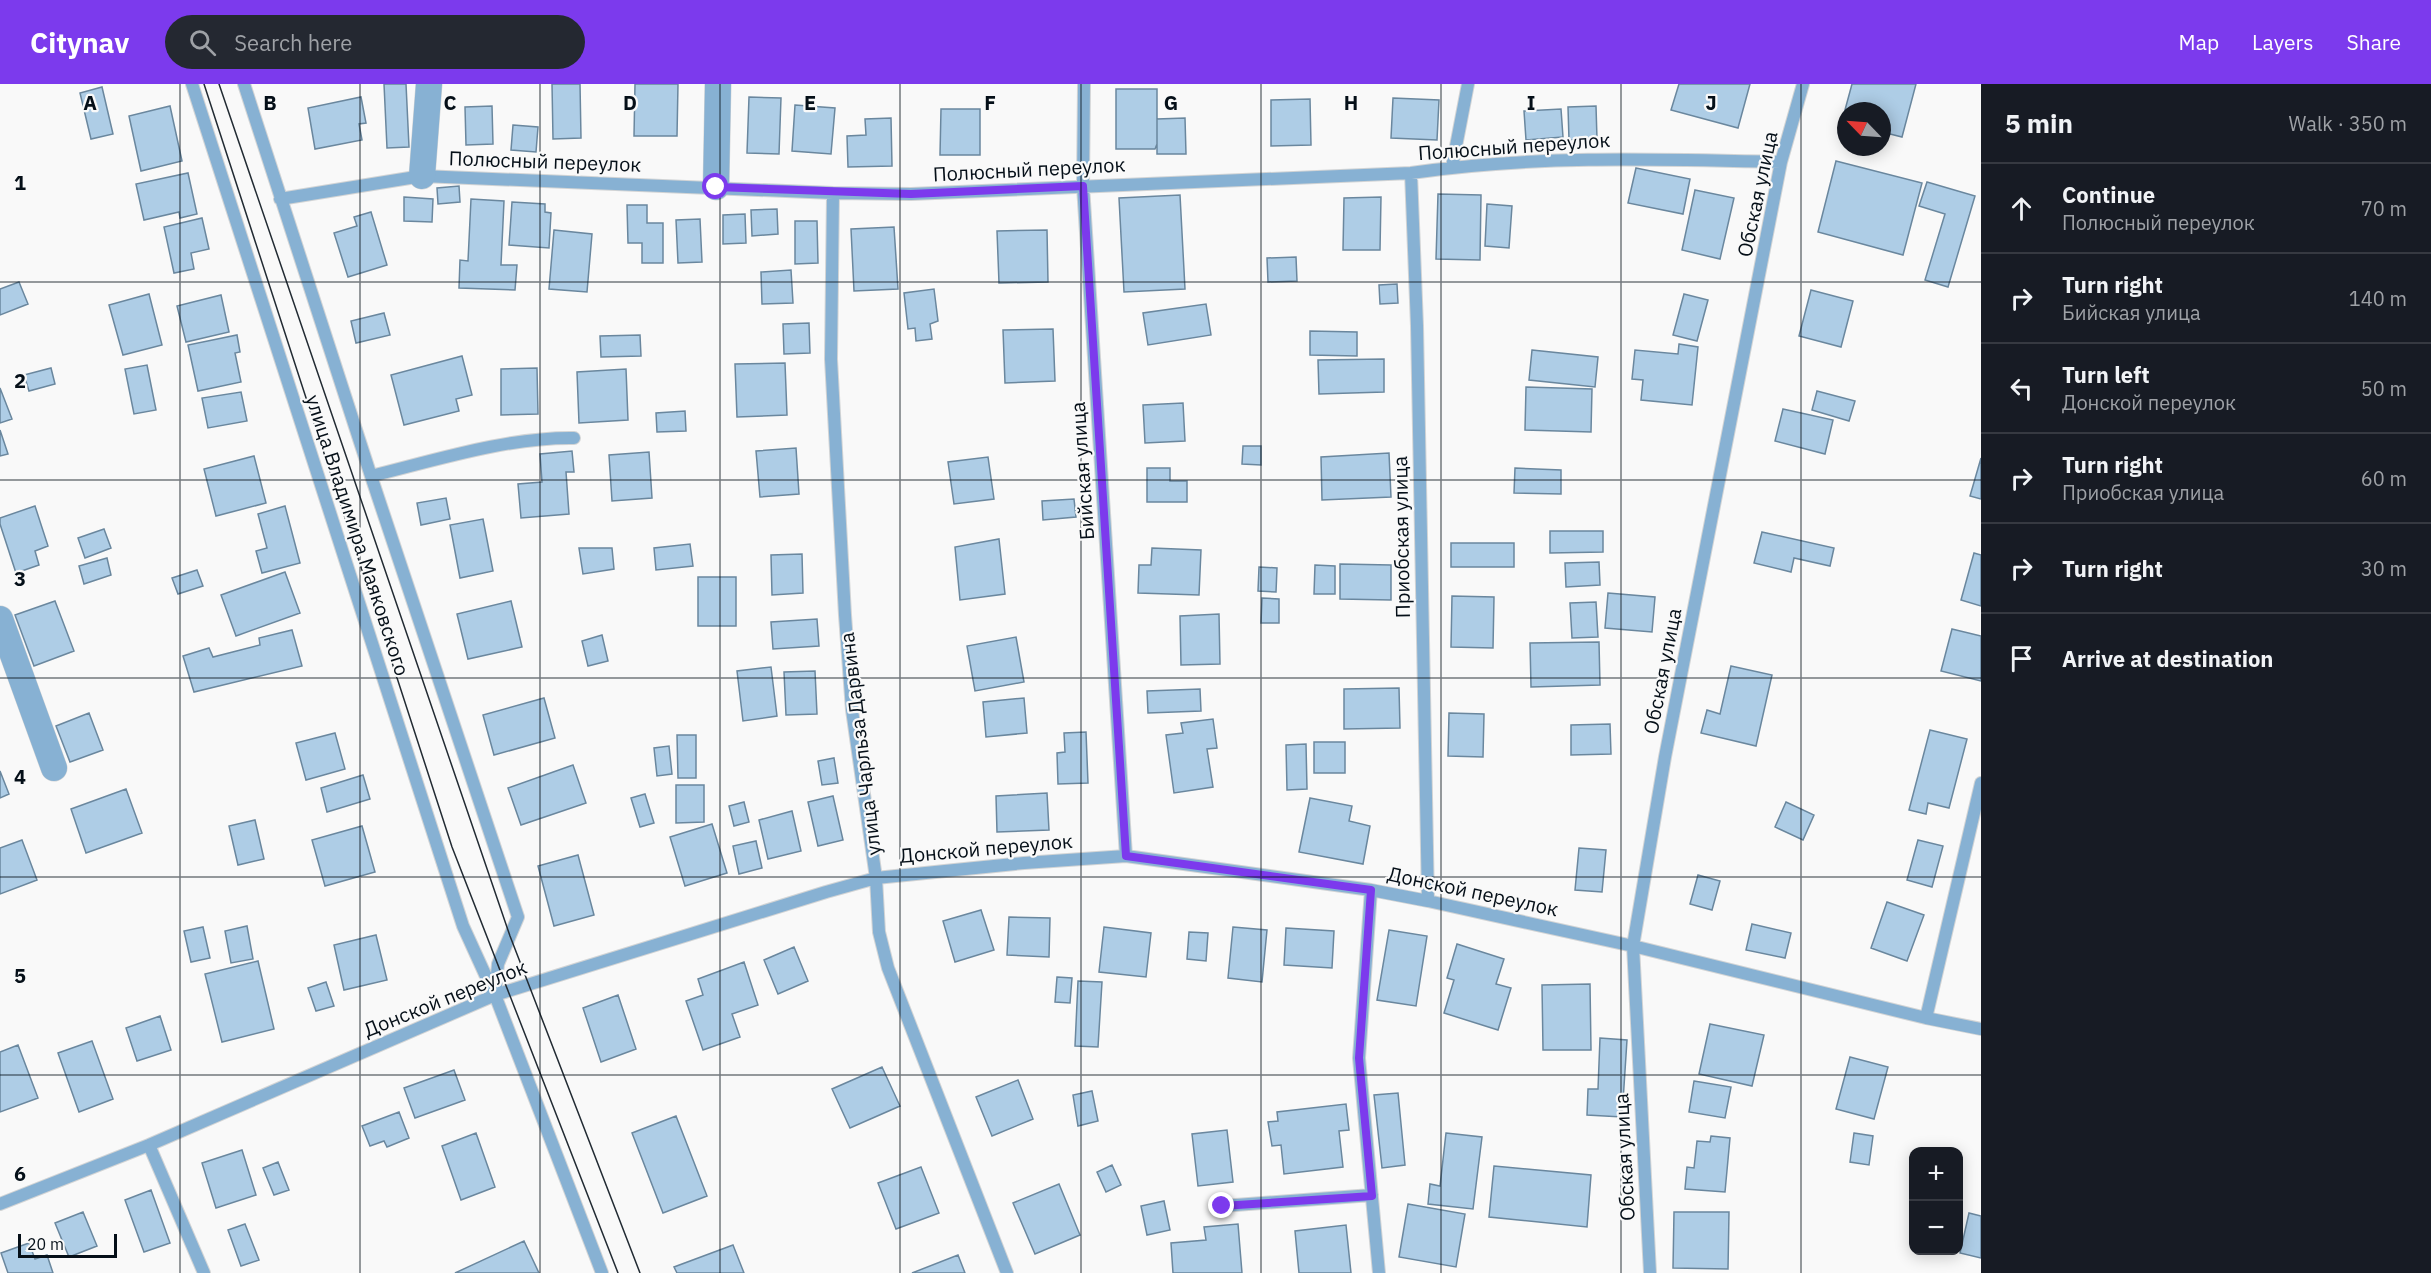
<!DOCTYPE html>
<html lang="en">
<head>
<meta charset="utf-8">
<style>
	body { margin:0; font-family:"IBM Plex Sans",sans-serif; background:#242831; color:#f1f3f6 }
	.controls { position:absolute; right:18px; bottom:18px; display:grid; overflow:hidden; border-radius:12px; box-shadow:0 3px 15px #0003 }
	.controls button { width:54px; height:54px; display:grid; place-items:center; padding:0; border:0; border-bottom:2px solid #363941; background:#171b24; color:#f1f3f6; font:30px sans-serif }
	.compass { position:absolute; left:1837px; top:18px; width:54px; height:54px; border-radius:50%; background:#171b24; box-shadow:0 3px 15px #0003; rotate:295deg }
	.scale { position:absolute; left:18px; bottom:15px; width:99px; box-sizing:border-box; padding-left:6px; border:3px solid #050f18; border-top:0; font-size:16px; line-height:21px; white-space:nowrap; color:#050f18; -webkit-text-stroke:4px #f9f9f9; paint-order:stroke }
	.stop { position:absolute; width:18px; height:18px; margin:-14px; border:4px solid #7c3aed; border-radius:50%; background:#fff }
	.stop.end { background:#7c3aed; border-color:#fff; box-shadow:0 2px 6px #0008 }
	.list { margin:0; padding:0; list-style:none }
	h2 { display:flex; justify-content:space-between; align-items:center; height:78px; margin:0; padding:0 24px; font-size:26px }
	h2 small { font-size:20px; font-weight:400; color:#9ea1a6 }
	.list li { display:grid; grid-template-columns:39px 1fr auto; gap:18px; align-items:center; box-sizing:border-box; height:90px; padding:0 24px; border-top:2px solid #363941 }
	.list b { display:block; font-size:22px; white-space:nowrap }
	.list p { margin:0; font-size:20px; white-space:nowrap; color:#9ea1a6 }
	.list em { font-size:20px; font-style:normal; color:#9ea1a6 }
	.icon { flex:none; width:33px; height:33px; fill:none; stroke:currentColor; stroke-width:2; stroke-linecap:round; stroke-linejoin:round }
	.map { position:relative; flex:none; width:1981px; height:1189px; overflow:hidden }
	header { display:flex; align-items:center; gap:36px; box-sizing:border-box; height:84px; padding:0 30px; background:#7c3aed; color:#fff }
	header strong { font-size:28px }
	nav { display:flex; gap:33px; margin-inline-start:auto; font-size:21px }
	.search { width:420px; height:54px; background:#242831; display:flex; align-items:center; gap:15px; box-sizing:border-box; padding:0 21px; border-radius:33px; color:#9ea1a6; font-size:22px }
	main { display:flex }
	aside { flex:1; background:#171b24 }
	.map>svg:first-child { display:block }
	.building { fill:#aecde6; stroke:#6a879e; stroke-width:1.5 }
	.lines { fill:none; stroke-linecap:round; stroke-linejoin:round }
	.service-casing { stroke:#d2d4d5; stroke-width:14 }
	.minor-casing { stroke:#d2d4d5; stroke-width:27 }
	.service { stroke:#87b1d3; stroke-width:12 }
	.minor { stroke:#87b1d3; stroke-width:26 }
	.tram { stroke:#222b33; stroke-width:1.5 }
	.route { stroke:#7c3aed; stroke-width:8 }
	.grid { fill:none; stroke:#050f18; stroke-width:1.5; stroke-opacity:0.55 }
	.labels { text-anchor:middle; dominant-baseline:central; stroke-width:4.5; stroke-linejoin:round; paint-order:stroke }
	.street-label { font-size:20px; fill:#050f18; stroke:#f9f9f9 }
	.grid-label { font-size:20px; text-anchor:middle; font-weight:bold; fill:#050f18; stroke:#f9f9f9; stroke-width:4.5; stroke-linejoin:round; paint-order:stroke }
</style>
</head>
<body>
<header>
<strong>Citynav</strong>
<div class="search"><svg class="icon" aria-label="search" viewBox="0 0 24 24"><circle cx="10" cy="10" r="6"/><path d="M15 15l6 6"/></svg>Search here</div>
<nav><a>Map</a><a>Layers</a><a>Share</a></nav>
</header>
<main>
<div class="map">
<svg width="1981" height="1189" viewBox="0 0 1981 1189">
	<rect width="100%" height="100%" fill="#f9f9f9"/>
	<path class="building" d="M384,0h22l3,63 -22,1z
		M552,0h28l1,54 -28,1z
		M635,0h43l-1,52h-43z
		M1679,0h71l-12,44 -67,-18z
		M1852,0h64l-14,53 -20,-5v-21h-36v11l-4,-1z
		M102,3l11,47 -22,5 -11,-46z
		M1116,5h41v55l-2,5h-39z
		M361,13l5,26 -7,1 3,16 -47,9 -7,-41z
		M749,13l32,1 -2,56 -32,-1z
		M1393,14l46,2 -2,40 -46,-2z
		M1310,15l1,46 -40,1v-46z
		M795,21l40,3 -4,46 -39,-3z
		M170,22l12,55 -41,10 -12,-55z
		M492,22l1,38 -27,1 -1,-38z
		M1596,22l1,33 -28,1 -1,-33z
		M941,25h39v46h-40z
		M1561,25l2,28 -37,3 -2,-29z
		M891,34l1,48 -44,1 -1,-31 19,-1 -1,-16z
		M1185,34l1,36h-29v-35z
		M513,41l25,2 -2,25 -25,-2z
		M1836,77l86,22 -19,72 -85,-23z
		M1636,84l54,11 -7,35 -55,-11z
		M188,89l9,41 -17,4 -1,-6 -35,8 -8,-36z
		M1927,98l48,14 -27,91 -23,-7 20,-66 -26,-8z
		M459,102l1,16 -22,2 -1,-16z
		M1695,106l39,8 -14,61 -38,-9z
		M1438,110l43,1 -1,65 -44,-1z
		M1180,111l5,94 -61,3 -5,-94z
		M404,113l29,2 -1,23 -28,-1z
		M1381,113l-1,53h-37l1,-52z
		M471,115l33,2 -3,64h16l-2,25 -56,-2 1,-28 8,1z
		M512,118l33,2v8l6,1 -2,35 -40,-3z
		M1487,120l25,2 -3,42 -24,-2z
		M627,121h20v18h16v40h-21v-20h-14z
		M777,125l1,25 -26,2 -1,-26z
		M371,128l16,53 -39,12 -14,-44 23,-7 -3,-9z
		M745,130l1,29 -23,1v-29z
		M202,134l7,31 -18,4 3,16 -20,4 -10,-46z
		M700,135l2,43 -24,1 -2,-43z
		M795,137h22l1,42 -23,1z
		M894,143l4,62 -44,2 -3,-62z
		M554,146l38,4 -5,58 -38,-3z
		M1047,146l1,52 -49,1 -2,-52z
		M1296,173l1,24 -29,1 -1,-24z
		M791,186l2,33 -31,1 -1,-32z
		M19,198l9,22 -28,11v-26z
		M1397,200l1,19 -18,1 -1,-19z
		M934,205l4,32 -8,3 2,15 -16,2 -1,-13 -7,1 -4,-36z
		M1811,206l42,11 -12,46 -42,-11z
		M149,210l13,51 -39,10 -14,-50z
		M1684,210l24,6 -11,41 -24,-6z
		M221,211l8,37 -43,10 -9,-36z
		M1206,220l5,31 -63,10 -5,-32z
		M384,229l6,22 -34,8 -5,-22z
		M809,239l1,30 -26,1 -1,-30z
		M1053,245l2,52 -50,2 -2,-53z
		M1310,247l47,1v24l-47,-1z
		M237,251l3,17 -5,1 6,29 -43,9 -10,-46z
		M640,251l1,21 -40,1 -1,-21z
		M1679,260l19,3 -6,58 -51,-5 2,-20 -11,-1 3,-29 43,4z
		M1532,266l66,7 -3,30 -66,-7z
		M462,272l10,39 -16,4 3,12 -55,14 -13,-50z
		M1384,275v33l-65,2 -1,-34z
		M785,279l2,52 -50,2 -2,-53z
		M147,281l9,45 -22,4 -9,-45z
		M51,284l4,16 -26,7 -5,-16z
		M537,284l1,46 -37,1v-46z
		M626,285l2,51 -49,3 -2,-51z
		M1526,303l66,2 -1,43 -66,-2z
		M0,304l12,31 -12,4z
		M1817,307l38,10 -6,20 -37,-11z
		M241,308l6,29 -39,7 -6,-30z
		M1183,319l2,38 -40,2 -2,-38z
		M1783,325l50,11 -8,34 -50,-13z
		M685,327l1,20 -29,1 -1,-19z
		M0,346l8,24 -8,2z
		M1243,362h18v19l-19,-1z
		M796,364l3,46 -39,3 -4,-46z
		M572,367l2,21h-8l3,42 -48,4 -3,-34 24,-2 -2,-28z
		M649,368l3,46 -40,3 -3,-46z
		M1389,369l2,44 -69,3 -1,-43z
		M254,372l12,47 -50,13 -12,-47z
		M988,373l6,42 -40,5 -6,-42z
		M1981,374v41l-11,-3z
		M1147,384h23v13h17v21h-40z
		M1515,384l46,2v24l-47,-1z
		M446,414l4,21 -29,6 -4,-22z
		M1074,415l2,18 -33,3 -1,-19z
		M35,422l13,40 -13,5 4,14 -23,8 -16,-49v-6z
		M285,422l15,57 -38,10 -6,-22 11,-3 -9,-34z
		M483,435l10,52 -33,7 -10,-53z
		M104,445l7,19 -26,10 -7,-20z
		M1550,447h53v21l-53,1z
		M1762,448l72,16 -4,18 -36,-8 -3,14 -37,-9z
		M999,455l6,55 -45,6 -5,-53z
		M1451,459h63v24h-63z
		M690,460l3,22 -37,4 -2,-22z
		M579,464h33l2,21 -31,5z
		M1152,464l49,2 -2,45 -61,-2 1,-28h12z
		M1974,469l7,2v51l-20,-6z
		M802,470l1,39 -31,2 -1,-40z
		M107,474l4,17 -27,9 -5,-18z
		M1599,478l1,23 -34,2 -1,-24z
		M1340,480l51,1v35l-51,-1z
		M1315,481l20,1v28h-21z
		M1259,483l18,1 -1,24 -18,-1z
		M197,486l6,16 -25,8 -6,-16z
		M285,488l15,41 -64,23 -15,-41z
		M698,493h38v49h-38z
		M1608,509l47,4 -3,35 -47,-4z
		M1452,512l42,1 -1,51 -42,-1z
		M1262,514l17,1v24h-18z
		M55,517l19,50 -40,15 -19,-51z
		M511,517l11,46 -54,12 -11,-45z
		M1596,518l2,35 -26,1 -2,-35z
		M1219,530l1,50 -39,1 -1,-49z
		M817,535l2,27 -46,3 -2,-27z
		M1952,545l29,7v45l-40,-10z
		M292,546l10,36 -108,26 -11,-36 26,-8 4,9 47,-12 -1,-7z
		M602,551l6,26 -20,5 -6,-25z
		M1016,553l8,45 -49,9 -8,-45z
		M1599,558l1,43 -69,2 -1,-44z
		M1731,582l41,9 -16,71 -55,-13 6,-23 13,4z
		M771,583l6,49 -34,5 -6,-50z
		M815,587l2,43 -31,1 -2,-43z
		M1399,604l1,40 -56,1v-40z
		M1200,605l1,22 -53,2 -1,-22z
		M544,614l11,40 -61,17 -11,-40z
		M1024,614l3,35 -41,4 -3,-35z
		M89,629l14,37 -33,12 -14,-36z
		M1449,629l35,1 -1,43 -35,-1z
		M1213,635l4,29 -10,1 6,38 -39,6 -8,-58 17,-2 -2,-10z
		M1610,640l1,30 -40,1v-30z
		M1930,646l37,9 -18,69 -21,-5 -2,11 -17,-4z
		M1086,648l2,51 -30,1 -1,-31 8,-1 -1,-19z
		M335,649l10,36 -39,11 -10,-37z
		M677,651h19v43h-18z
		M1314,658h31v31h-31z
		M1306,660l1,45 -20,1 -1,-45z
		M669,662l3,28 -15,2 -3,-28z
		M834,674l4,25 -16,2 -4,-24z
		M573,681l13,38 -65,22 -13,-37z
		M0,687l9,23 -9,4z
		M363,691l7,24 -43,13 -6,-24z
		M676,701h28v37l-28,1z
		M126,705l16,44 -56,20 -15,-44z
		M1047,709l2,37 -52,2 -1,-36z
		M645,710l9,29 -14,4 -9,-29z
		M833,712l10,44 -25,6 -10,-44z
		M1310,714l42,8 -3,15 21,5 -7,38 -64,-12z
		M744,718l5,20 -15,4 -5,-20z
		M1786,718l28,13 -11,25 -28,-13z
		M792,727l9,40 -33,8 -9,-39z
		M255,736l9,39 -26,6 -9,-39z
		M712,740l15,49 -42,13 -15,-49z
		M362,742l13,46 -50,14 -13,-46z
		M22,756l15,40 -37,14v-46z
		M1918,756l25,6 -11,41 -25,-7z
		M756,757l6,27 -23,6 -6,-28z
		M1579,764l27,2 -4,42 -27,-2z
		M578,771l16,60 -40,11 -16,-60z
		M1698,791l22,6 -8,29 -22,-6z
		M1887,818l37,13 -17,46 -36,-13z
		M981,826l13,40 -39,12 -12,-41z
		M1009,833l41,1 -1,39 -42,-2z
		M1752,840l39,9 -6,25 -39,-8z
		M247,842l6,33 -22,4 -6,-32z
		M203,843l7,31 -19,4 -7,-31z
		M1104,843l47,6 -5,44 -47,-5z
		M1233,843l34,3 -5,52 -34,-4z
		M1286,844l48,3 -2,37 -48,-3z
		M1389,846l38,6 -11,70 -39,-6z
		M1189,848l19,1 -2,28 -19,-2z
		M376,851l11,45 -43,10 -10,-45z
		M1457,860l47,15 -8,25 15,4 -13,42 -54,-17 10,-33 -7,-2z
		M794,863l14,34 -30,13 -14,-34z
		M258,877l16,68 -52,13 -17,-68z
		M744,878l14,43 -26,9 8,23 -37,13 -17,-49 17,-6 -5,-16z
		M1057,893l15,1 -2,25 -15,-1z
		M1078,897l24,1 -4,65 -23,-1z
		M326,898l8,24 -18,5 -8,-23z
		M1590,900l1,66h-48l-1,-65z
		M618,911l18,54 -35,13 -18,-54z
		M160,932l11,34 -34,11 -11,-33z
		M1710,940l54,11 -12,51 -53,-12z
		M1600,954l27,2 -5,77 -35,-2 1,-26h10z
		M92,957l21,58 -34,13 -21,-59z
		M18,961l20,53 -38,14v-60z
		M1850,973l38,10 -14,52 -38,-10z
		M882,983l18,39 -50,22 -18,-39z
		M454,986l11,30 -50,18 -11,-30z
		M1018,996l15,39 -41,17 -16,-39z
		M1694,997l37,6 -6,31 -36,-6z
		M1092,1007l6,30 -20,5 -5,-31z
		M1398,1009l7,72 -23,3 -8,-73z
		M1346,1020l3,26 -10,1 4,36 -59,7 -3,-29 -9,1 -4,-24 10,-1 -1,-9z
		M399,1028l10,26 -22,9 -3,-6 -14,5 -8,-20z
		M676,1032l31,80 -44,17 -31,-80z
		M1227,1046l6,52 -35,4 -6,-52z
		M476,1049l19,54 -34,13 -19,-54z
		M1446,1049l36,4 -9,72 -45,-5 2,-20 10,2z
		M1854,1049l19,3 -4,29 -19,-3z
		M1711,1052l19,2 -5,54 -40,-3 2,-22 7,1 3,-27 13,1z
		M242,1066l14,45 -40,13 -14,-45z
		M278,1078l11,28 -15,5 -11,-27z
		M1112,1081l9,20 -15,7 -9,-20z
		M1494,1082l97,9 -4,52 -98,-10z
		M921,1083l18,46 -43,16 -18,-46z
		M1059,1100l21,51 -45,19 -22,-51z
		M151,1106l19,53 -26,9 -19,-52z
		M1164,1117l6,29 -23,5 -6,-29z
		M1408,1120l57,10 -9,53 -57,-10z
		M83,1128l14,34 -28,11 -14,-34z
		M1674,1128h55l-1,57 -55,-1z
		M1969,1129l12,3v42l-21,-5z
		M245,1140l14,36 -18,6 -13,-36z
		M1238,1140l4,49h-69l-2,-30 35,-3 -2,-13z
		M1346,1141l5,48h-52l-4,-42z
		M524,1157l15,32h-84z
		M29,1159l6,16 12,-4 6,18h-45l-7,-20z
		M733,1161l11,28h-67l-3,-6z
		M958,1171l7,18h-53z"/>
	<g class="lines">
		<defs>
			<path id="service" d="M192,0l271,842 31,68
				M244,0l127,392 147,441 -20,47 -3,31 107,278
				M1084,0l-1,102 43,670
				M1452,83l16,-83
				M1411,89l6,153 11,575
				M833,109l-2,166 14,256 7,95 24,168 3,54 9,36 119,305
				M280,115l142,-23 411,17 78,1 500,-21c123,-18 247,-14 370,-11
				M371,392c65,-16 137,-39 203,-38
				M1371,806l-12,168 20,215
				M1926,934l55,-235
				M149,1061l55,128
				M0,1120l149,-59 346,-150 331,-103 50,-14 148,-15 102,-7 245,34 57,11 205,45 293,72 55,11
				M1222,1122l150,-11
				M1650,1189l-17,-327 32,-189 116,-595 22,-78"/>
			<path id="minor" d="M422,92l7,-92
				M716,103l2,-103
				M0,535l54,149"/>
		</defs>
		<use href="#service" class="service-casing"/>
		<use href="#minor" class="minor-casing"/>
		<use href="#service" class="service"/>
		<use href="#minor" class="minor"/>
		<path class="tram" d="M204,0l248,763 166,426
			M219,0l291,852 130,337"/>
	</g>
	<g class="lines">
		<path class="route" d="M716,103l195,7 172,-8 43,670 245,34 -12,168 13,138 -150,10"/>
	</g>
	<path class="grid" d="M180,0v1189M360,0v1189M540,0v1189M720,0v1189M900,0v1189M1081,0v1189M1261,0v1189M1441,0v1189M1621,0v1189M1801,0v1189M0,198h1981M0,396h1981M0,594h1981M0,793h1981M0,991h1981"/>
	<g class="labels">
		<g class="street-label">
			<text transform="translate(1514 62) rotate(-4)">Полюсный переулок</text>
			<text transform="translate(545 77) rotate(2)">Полюсный переулок</text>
			<text transform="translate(1029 85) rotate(-3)">Полюсный переулок</text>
			<text transform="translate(1757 110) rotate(-78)">Обская улица</text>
			<text transform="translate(1082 387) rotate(-94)">Бийская улица</text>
			<text transform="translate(358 451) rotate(72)">улица Владимира Маяковского</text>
			<text transform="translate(1401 453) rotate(-91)">Приобская улица</text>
			<text transform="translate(1662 587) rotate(-79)">Обская улица</text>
			<text transform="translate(860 660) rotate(-97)">улица Чарльза Дарвина</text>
			<text transform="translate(986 764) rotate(-5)">Донской переулок</text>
			<text transform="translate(1473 807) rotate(12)">Донской переулок</text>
			<text transform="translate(445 914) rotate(-22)">Донской переулок</text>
			<text transform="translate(1624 1073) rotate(-93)">Обская улица</text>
		</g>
	</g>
	<g class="grid-label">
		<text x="90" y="26">A</text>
		<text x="270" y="26">B</text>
		<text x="450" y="26">C</text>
		<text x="630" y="26">D</text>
		<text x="810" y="26">E</text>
		<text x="990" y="26">F</text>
		<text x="1171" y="26">G</text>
		<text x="1351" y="26">H</text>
		<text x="1531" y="26">I</text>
		<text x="1711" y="26">J</text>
		<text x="20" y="106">1</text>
		<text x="20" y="304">2</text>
		<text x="20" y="502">3</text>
		<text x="20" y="700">4</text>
		<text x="20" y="899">5</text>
		<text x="20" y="1097">6</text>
	</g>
</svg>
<div class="controls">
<button>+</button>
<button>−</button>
</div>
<svg class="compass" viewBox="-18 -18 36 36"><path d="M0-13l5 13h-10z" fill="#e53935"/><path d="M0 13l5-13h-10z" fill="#9ea1a6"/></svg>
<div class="scale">20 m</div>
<div class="stop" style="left:716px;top:103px"></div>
<div class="stop end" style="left:1222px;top:1122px"></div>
</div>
<aside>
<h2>5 min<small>Walk · 350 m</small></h2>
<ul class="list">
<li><svg class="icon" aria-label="ahead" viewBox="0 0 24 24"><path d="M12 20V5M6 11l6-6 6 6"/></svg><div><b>Continue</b><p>Полюсный переулок</p></div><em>70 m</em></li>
<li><svg class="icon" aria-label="right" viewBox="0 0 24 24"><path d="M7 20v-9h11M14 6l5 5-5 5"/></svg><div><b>Turn right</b><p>Бийская улица</p></div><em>140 m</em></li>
<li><svg class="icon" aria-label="left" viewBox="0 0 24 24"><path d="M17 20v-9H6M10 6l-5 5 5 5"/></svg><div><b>Turn left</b><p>Донской переулок</p></div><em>50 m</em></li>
<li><svg class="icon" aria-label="right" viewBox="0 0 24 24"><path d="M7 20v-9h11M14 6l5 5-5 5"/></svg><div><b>Turn right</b><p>Приобская улица</p></div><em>60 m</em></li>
<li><svg class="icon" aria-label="right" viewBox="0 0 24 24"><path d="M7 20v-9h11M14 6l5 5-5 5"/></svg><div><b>Turn right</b></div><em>30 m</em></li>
<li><svg class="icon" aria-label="arrive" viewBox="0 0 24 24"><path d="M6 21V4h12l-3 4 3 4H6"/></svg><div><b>Arrive at destination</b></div></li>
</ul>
</aside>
</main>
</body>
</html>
